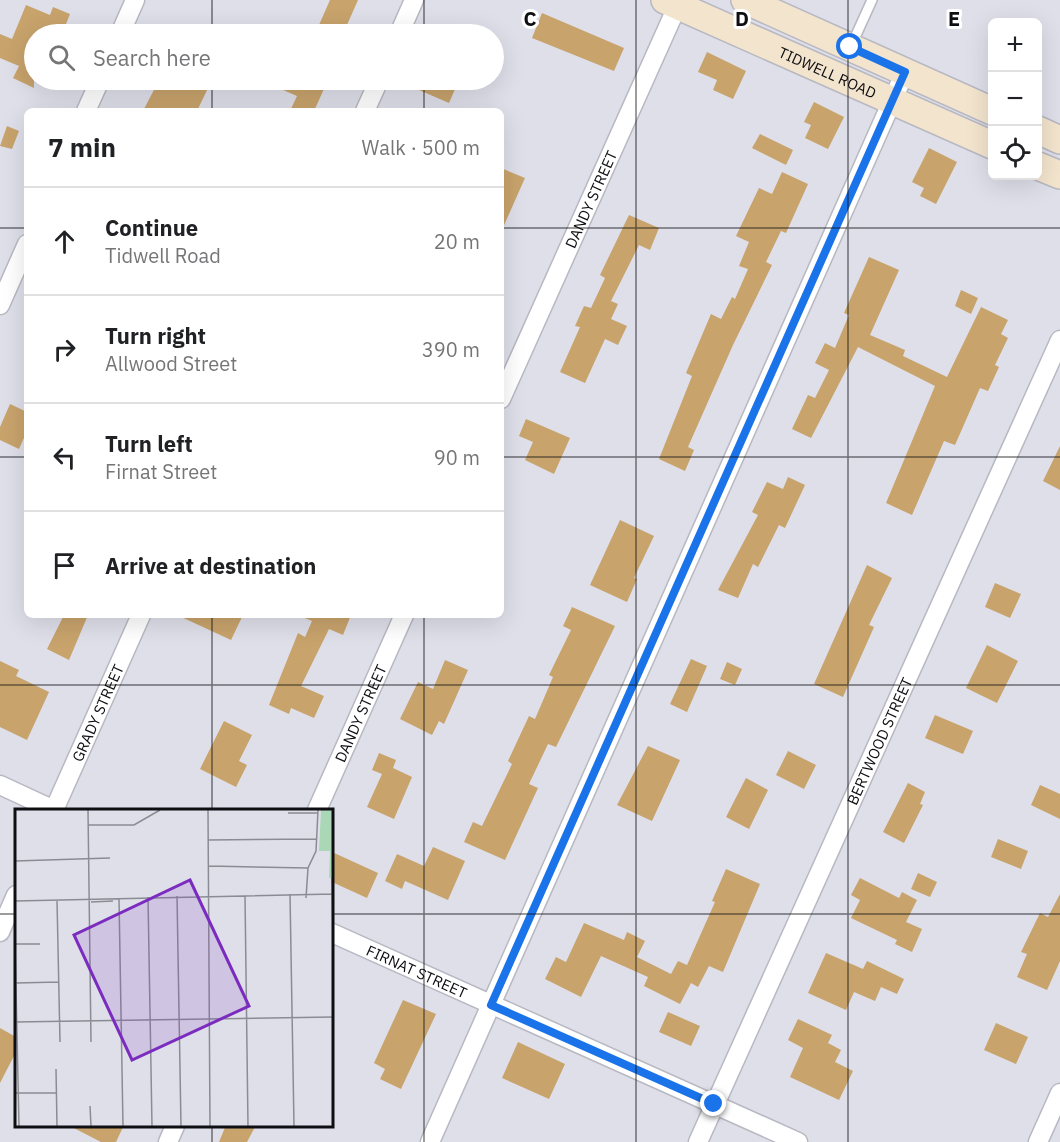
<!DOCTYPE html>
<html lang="en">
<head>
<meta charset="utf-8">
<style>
	body { margin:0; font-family:"IBM Plex Sans",sans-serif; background:#f2f2f2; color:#202124 }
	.controls { position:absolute; right:18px; top:18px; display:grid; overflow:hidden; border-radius:9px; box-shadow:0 6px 24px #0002 }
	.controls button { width:54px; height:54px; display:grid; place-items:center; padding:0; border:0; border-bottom:2px solid #e0e0e0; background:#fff; color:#202124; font:30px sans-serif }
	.stop { position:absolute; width:18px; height:18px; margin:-14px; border:4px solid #1a73e8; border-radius:50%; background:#fff }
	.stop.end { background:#1a73e8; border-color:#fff; box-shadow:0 2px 6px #0008 }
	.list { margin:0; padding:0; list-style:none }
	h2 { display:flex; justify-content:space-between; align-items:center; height:78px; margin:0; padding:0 24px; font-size:26px }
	h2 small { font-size:20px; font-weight:400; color:#757577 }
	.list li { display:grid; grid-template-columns:39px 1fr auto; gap:18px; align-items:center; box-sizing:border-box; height:108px; padding:0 24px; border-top:2px solid #e0e0e0 }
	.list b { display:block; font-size:22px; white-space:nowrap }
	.list p { margin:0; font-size:20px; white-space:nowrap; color:#757577 }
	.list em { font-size:20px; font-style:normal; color:#757577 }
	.icon { flex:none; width:33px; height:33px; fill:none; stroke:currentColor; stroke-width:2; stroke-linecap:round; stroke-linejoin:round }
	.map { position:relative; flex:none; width:1060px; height:1142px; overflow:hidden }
	.search { position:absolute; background:#fff; box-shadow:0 6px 24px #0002; left:24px; top:24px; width:480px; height:66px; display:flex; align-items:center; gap:15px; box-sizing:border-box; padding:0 21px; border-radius:33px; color:#757577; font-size:22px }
	.panel { position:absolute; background:#fff; box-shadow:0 6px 24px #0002; left:24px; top:108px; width:480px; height:510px; border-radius:9px }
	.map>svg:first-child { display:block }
	.building { fill:#c8a36c }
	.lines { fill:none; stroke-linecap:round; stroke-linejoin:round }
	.service-casing { stroke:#b7b8c2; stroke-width:12 }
	.minor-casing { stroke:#b7b8c2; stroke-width:21 }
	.secondary-casing { stroke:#b7b8c2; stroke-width:30 }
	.service { stroke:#fff; stroke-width:9 }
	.minor { stroke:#fff; stroke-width:18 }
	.secondary { stroke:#f3e4cd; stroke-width:27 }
	.route { stroke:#1a73e8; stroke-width:8 }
	.grid { fill:none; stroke:#0f0f13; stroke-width:1.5; stroke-opacity:0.55 }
	.labels { text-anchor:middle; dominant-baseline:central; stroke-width:6; stroke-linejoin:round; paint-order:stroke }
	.street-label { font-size:15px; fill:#0f0f13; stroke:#fff }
	.inset-road { fill:none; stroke:#8b8c93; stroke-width:1.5 }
	.view { fill:#7b2cbf; fill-opacity:0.15; stroke:#7b2cbf; stroke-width:3 }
	.inset-edge { fill:none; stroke:#0f0f13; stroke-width:3 }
	.grid-label { font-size:20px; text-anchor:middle; font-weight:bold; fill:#0f0f13; stroke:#fff; stroke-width:6; stroke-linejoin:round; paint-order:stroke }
</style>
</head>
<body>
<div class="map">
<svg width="1060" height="1142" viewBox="0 0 1060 1142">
	<rect width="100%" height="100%" fill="#dedfe9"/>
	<path class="building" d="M330,0h28l-15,34h-28z
		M26,5l24,10 3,-8 17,7 -8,20 -16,-7 -4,7h-8v54l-21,-10 6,-12 -19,-8v-24l12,5z
		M542,13l82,35 -10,23 -82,-33z
		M707,52l39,19 -13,28 -20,-9 4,-10 -19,-8z
		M159,80h37l13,6 -12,25h-54z
		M260,80h68l-14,31h-24l7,-15z
		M424,80h35l-10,23 -30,-13z
		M814,102l30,15 -16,32 -23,-11 6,-13 -7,-3z
		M7,126l12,5 -7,18 -12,-3z
		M760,134l33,16 -7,15 -34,-17z
		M929,148l28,14 -21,42 -16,-8 4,-8 -12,-6z
		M501,168l24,10 -24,54z
		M782,172l26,12 -22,49 -5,-2 -15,31 6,3 -39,80 -45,102 6,3 -9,21 -26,-12 33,-83 -6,-3 25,-59 10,5 11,-22 3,2 13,-30 -9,-3 10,-24 -13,-6 23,-48 13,6z
		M629,215l30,13 -9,22 -11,-5 -28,56 7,3 -7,15 16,7 -9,19 -13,-6 -20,44 -25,-11 20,-45 -5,-1 9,-20 7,2 14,-30 -5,-3z
		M869,257l30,13 -29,65 35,15 -2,6 44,21 34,-70 27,13 -7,14 7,4 -13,27 4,2 -11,24 -8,-3 -25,57 -11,-4 -32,74 -26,-12 49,-117 -77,-39 -47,91 -19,-9 16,-34 7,3 14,-28 -14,-7 10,-20 10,5 14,-33 -5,-2z
		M961,290l17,8 -7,16 -16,-8z
		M10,404l17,8v19l-8,18 -19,-9v-13z
		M526,419l44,19 -16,36 -29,-14 8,-18 -14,-6z
		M1060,446v44l-17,-9z
		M788,477l17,8 -20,43 -6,-3 -21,42 -5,-3 -15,34 -20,-8 40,-75 -6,-3 15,-30 16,7z
		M620,520l34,16 -20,42 3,1 -10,23 -37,-17z
		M867,565l25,13 -23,47 5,2 -31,70 -29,-13z
		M995,583l26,11 -11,24 -25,-11z
		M572,607l43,19 -59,121 -8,-3 -19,40 9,4 -33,72 -41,-18 9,-20 9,4 30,-62 -4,-3 21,-45 6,3 18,-42 -4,-2 22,-45 -8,-4z
		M64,615h24l-19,45 -22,-11z
		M177,615h66l-12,25z
		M298,615h53l-8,20 -14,-6 -28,57 23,10 -10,22 -23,-10 -2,6 -20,-9 29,-72 7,4 7,-16z
		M987,645l31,16 -21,42 -31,-15z
		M691,659l16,7 -20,46 -17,-8z
		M445,660l23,10 -24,54 -5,-3 -7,14 -32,-16 18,-37 15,7z
		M0,661l19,9 -3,6 33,16 -22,48 -27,-13z
		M727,662l15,7 -7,16 -15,-6z
		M935,715l38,16 -10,23 -38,-16z
		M224,721l28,14 -13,26 8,4 -11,22 -36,-18z
		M648,746l32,14 -28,61 -35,-16z
		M788,751l28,14 -12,24 -28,-14z
		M379,753l17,7 -3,8 19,9 -18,42 -27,-12 15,-33 -10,-4z
		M746,778l22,12 -19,39 -23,-12z
		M908,783l17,9 -5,12 3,1 -19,38 -21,-11z
		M1040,785l20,9v25l-29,-14z
		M998,839l30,12 -7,18 -30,-12z
		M433,847l32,14 -17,39 -43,-19 -3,8 -17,-8 12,-27 27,12z
		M332,852l46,21 -11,25 -35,-16z
		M726,869l34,15 -37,88 -14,-6 -11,21 -7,-4 -11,21 -36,-18 4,-9 -47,-21 -20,41 -36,-18 11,-22 10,5 18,-39 40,17 3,-8 18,9 -8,16 34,17 7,-13 9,4 28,-63 -3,-1z
		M918,873l19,9 -7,15 -19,-8z
		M860,878l39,20 3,-6 15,8 -11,22 16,7 -10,23 -17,-8 2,-4 -46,-22 9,-18 -9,-5z
		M1060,894v67l-13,29 -30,-13 10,-23 -6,-2 19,-39 8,4z
		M826,953l37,16 4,-8 37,18 -7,15 -16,-7 -6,14 -21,-9 -8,18 -38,-17z
		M403,1000l33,14 -35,75 -21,-10 5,-10 -11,-6z
		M668,1012l32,14 -9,20 -32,-14z
		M798,1019l34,16 -4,8 13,7 -6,12 18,9 -14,29 -49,-23 13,-29 -15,-8z
		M996,1023l32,14 -12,27 -32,-14z
		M0,1028l16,9v15l-16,31z
		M518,1042l47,22 -16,35 -47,-21z
		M68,1125h56l-8,17h-15z
		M226,1125h30l-9,17h-28z"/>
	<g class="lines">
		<defs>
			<path id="service" d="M852,44l20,-44"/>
			<g id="minor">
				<path d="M120,34l15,-34"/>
				<path d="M399,34l15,-34"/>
				<path d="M86,111l14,-31"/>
				<path d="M365,111l14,-31"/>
				<path d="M0,305l27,-61"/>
				<path id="s1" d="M501,399l179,-399"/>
				<path id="s2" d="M0,785l54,25 87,-195"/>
				<path id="s3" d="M317,810l87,-195"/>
				<path d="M0,932l16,-37"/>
				<path id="s4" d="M332,933l466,209"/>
				<path d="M168,1142l7,-16"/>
				<path d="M430,1142l475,-1070"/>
				<path id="s5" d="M698,1142l362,-802"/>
				<path d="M1038,1142l22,-49"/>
			</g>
			<g id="secondary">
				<path id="s6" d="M665,0l327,145"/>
				<path d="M745,0l247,111"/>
				<path d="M1038,130l22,10"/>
				<path d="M1038,166l22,9"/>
			</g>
		</defs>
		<use href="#service" class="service-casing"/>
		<use href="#minor" class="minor-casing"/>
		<use href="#secondary" class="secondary-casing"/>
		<use href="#service" class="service"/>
		<use href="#minor" class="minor"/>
		<use href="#secondary" class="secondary"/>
	</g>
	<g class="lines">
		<path class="route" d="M714,1104l-223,-99 414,-933 -55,-25"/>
	</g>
	<path class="grid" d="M212,0v34M424,0v34M636,0v1142M848,0v1142M212,80v31M424,80v31M0,228h27M501,228h559M0,457h27M501,457h559M212,615v195M424,615v527M0,685h1060M0,914h16M332,914h728M212,1126v16"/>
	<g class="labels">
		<g class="street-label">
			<text stroke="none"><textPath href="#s6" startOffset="178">TIDWELL ROAD</textPath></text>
			<text stroke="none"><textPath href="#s1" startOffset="219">DANDY STREET</textPath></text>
			<text stroke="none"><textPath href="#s2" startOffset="166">GRADY STREET</textPath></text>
			<text stroke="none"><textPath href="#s3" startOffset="106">DANDY STREET</textPath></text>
			<text stroke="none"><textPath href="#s5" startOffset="440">BERTWOOD STREET</textPath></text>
			<text stroke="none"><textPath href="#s4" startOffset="93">FIRNAT STREET</textPath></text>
		</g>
	</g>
	<g transform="translate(15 809)">
		<rect width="318" height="318" fill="#dedfe9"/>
		<path d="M306,1h12v68h-4l1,-27h-11z" fill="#aad8b6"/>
		<path class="inset-road" d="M73,1l3,232M193,1l2,316M273,4h30M73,16h46l26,-15M193,31l109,-1M0,52l95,-3M194,57l99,2M317,69l1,62M275,85l4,232M162,87l4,230M230,87l3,230M133,88l4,229M291,89l2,-30 8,-17 2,-41M104,90l4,227M42,91l3,142M0,92l318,-7M76,93l22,-1M0,134l4,183M0,135h25M1,174l43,-1M0,213l318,-5M41,260l1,57M0,284h42M75,297l1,20"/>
		<path class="view" d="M175,71l59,126 -117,54 -58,-125z"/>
		<rect width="318" height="318" class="inset-edge"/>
	</g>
	<g class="grid-label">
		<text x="530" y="26">C</text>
		<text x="742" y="26">D</text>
		<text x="954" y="26">E</text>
	</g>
</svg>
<div class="controls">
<button>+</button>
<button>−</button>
<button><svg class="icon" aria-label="locate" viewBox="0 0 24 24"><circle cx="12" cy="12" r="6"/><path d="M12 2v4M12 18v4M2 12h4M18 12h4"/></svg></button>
</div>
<div class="stop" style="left:850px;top:47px"></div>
<div class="stop end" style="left:714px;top:1104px"></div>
<div class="search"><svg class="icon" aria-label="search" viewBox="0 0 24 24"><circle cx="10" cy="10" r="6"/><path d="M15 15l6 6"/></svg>Search here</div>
<section class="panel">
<h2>7 min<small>Walk · 500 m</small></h2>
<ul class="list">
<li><svg class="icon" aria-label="ahead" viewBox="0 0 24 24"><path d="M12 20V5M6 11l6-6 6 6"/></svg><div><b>Continue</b><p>Tidwell Road</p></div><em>20 m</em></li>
<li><svg class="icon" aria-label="right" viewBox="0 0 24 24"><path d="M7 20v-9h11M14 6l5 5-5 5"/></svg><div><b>Turn right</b><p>Allwood Street</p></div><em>390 m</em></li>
<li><svg class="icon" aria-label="left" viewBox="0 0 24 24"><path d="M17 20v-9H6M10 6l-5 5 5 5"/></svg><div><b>Turn left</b><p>Firnat Street</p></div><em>90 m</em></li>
<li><svg class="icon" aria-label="arrive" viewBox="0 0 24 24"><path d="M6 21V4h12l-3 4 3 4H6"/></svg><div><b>Arrive at destination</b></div></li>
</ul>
</section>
</div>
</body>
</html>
